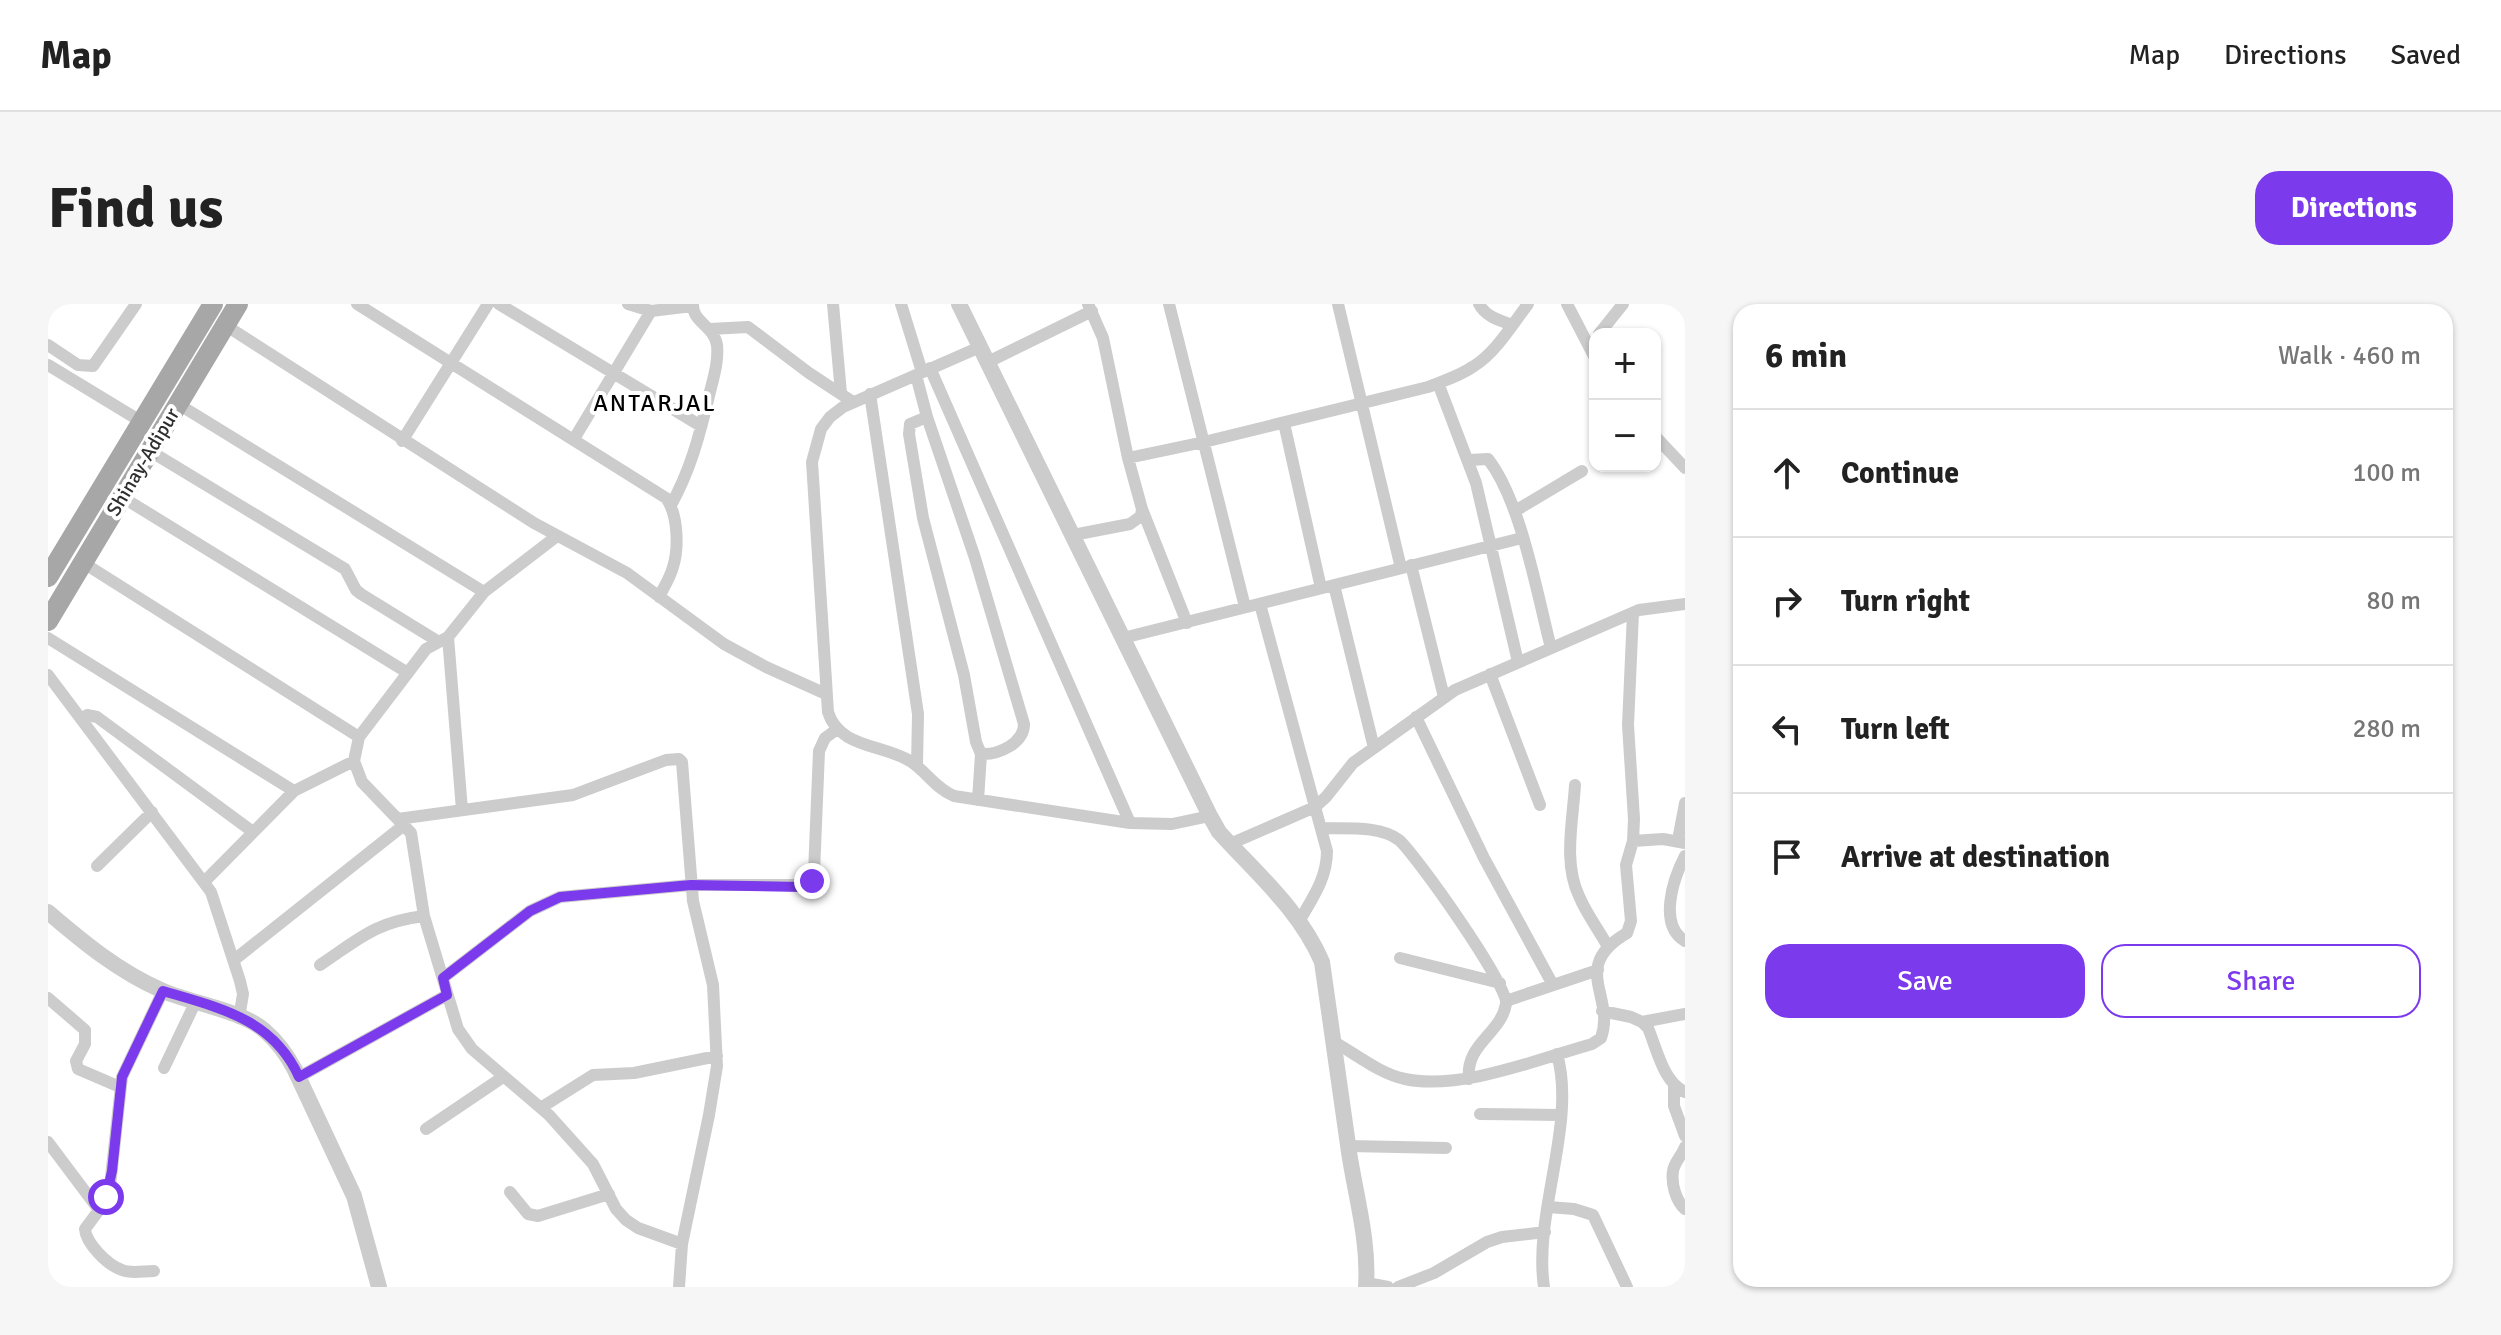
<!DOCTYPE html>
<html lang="en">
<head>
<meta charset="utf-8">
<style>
	body { margin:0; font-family:Signika,sans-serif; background:#f6f6f6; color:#222 }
	.controls { position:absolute; right:24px; top:24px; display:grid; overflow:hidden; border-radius:16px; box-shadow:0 2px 6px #0004 }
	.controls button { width:72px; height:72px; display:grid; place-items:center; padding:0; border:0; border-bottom:2px solid #e0e0e0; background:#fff; color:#222; font:40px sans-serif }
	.stop { position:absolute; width:24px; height:24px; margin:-18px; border:6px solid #7c3aed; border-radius:50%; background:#fff }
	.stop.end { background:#7c3aed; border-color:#fff; box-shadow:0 2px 8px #0008 }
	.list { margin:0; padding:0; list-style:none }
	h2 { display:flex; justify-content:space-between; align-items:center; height:104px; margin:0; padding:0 32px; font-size:34px }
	h2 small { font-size:26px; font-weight:400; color:#767676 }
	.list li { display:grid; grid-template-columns:52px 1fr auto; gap:24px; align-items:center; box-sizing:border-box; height:128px; padding:0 32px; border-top:2px solid #e0e0e0 }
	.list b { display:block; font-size:30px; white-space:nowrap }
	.list em { font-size:26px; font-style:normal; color:#767676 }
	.actions { display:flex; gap:16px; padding:24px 32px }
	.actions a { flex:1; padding:18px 0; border:2px solid #7c3aed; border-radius:24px; text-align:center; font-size:28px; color:#7c3aed }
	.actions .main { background:#7c3aed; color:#fff }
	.icon { flex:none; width:44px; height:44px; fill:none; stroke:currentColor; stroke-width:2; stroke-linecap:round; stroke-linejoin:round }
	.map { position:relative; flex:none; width:1637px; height:983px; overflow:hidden; border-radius:24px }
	header { display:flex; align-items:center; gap:48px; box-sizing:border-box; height:112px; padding:0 40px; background:#fff; border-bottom:2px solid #e0e0e0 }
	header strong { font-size:38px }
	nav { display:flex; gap:44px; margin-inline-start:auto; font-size:28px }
	.intro { display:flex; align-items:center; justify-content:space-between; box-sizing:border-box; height:192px; padding:0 48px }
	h1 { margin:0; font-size:56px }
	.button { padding:20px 36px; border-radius:24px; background:#7c3aed; color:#fff; font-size:28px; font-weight:700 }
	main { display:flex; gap:48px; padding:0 48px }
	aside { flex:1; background:#fff; border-radius:24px; box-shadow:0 2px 6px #0004 }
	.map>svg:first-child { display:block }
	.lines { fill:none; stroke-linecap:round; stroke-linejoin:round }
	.minor { stroke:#ccc; stroke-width:12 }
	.tertiary { stroke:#ccc; stroke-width:16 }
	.primary { stroke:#a7a7a7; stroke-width:20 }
	.route { stroke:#7c3aed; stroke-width:10 }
	.labels { text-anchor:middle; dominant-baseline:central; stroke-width:8; stroke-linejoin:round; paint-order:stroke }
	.street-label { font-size:20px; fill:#2f2f2f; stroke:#fff }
	.quarter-label { font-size:24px; letter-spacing:2px; fill:#000; stroke:#fff }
</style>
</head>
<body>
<header>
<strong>Map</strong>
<nav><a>Map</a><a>Directions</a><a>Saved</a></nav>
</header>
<div class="intro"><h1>Find us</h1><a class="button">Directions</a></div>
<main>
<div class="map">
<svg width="1637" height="983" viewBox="0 0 1637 983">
	<rect width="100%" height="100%" fill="#fff"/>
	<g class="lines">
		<path class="minor" d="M309,0l309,194c12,16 13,50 7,69 -3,11 -9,20 -14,30
			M451,0l202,122
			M580,0l23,7 41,-5
			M785,0l8,89
			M853,0l21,68
			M1040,0l15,34 25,120 76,-16 224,-55c15,-6 32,-11 46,-21 22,-14 38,-41 54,-62
			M1121,0l76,303
			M1290,0l63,264
			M1431,0c7,13 20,16 33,21
			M1519,0l28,54
			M177,21l309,198 93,50 97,71 42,23 60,27
			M662,25l38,-2 61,46 44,29
			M1551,30l24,-30
			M0,41l30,20 15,1 43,-62
			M932,43l-137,60 -13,10 -9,12 -9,33 16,250c11,36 54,32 82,49 17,11 24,26 44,35l176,27 42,1 38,-8
			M940,58l104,-51
			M0,61l94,57
			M882,64l200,455
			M868,71l11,42 48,141 49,166c0,19 -25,31 -43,30
			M1390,79l38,100 42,179
			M822,90l48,320 -1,52
			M130,100l306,188
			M879,113l-17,7 -1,10 14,84 41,157 12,67 5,12 -3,46
			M1236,119l37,165
			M1607,132l30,32
			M526,135l77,-128
			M354,137l86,-137
			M102,147l195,118 11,21 5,4 78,48
			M1421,156l19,-1c33,42 49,135 63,189
			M74,193l286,176
			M623,201c19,-34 28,-68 37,-105 4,-18 11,-37 9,-55 -3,-19 -25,-23 -24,-41
			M1094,205l45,114
			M1467,207l67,-40
			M1025,231l57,-11 11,-8 1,-7 -14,-51
			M509,232l-73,56 -36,45 -22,12 -67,88 -5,24 8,21 49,51 13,83 34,113 14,20 77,66 44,49 23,45 10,11 12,8 44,16
			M34,258l277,175
			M1363,261l33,132
			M1286,281l40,163
			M1212,300l67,247c0,27 -14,46 -27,69
			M400,333l14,173
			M0,334l246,153
			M1075,334l399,-100
			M1442,370l50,131
			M0,371l163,217 29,89 3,13 -4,24
			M1368,413l68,141 69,127
			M34,416l5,-5 10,2 156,115
			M1527,481c-2,35 -12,78 4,111 7,17 19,33 28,49
			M350,515l175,-24 93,-35 13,-1 3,3 11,139 20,84 4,81 -8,49 -27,129 -3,43
			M1273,524c23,1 59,-3 78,12 17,15 110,146 107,164 -5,30 -41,40 -37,75
			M1630,536l7,-37
			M1585,537l30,-2 22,4
			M1182,540l85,-37 11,-10 27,-34 102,-73 184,-80 46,-6
			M1637,552c-12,23 -27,69 0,85
			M49,562l55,-54
			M156,578l90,-91 60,-30
			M1352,654l100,25
			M186,656l170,-135
			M272,661c39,-26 55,-43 104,-49
			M395,674l87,-67 30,-14 131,-12h117l6,-12 5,-122 6,-13 11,-8
			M0,694l37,32v14l-9,17 2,8 42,18
			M1458,697l92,-31
			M1554,707l29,6 11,5 6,6c9,21 15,54 37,64
			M1594,718l43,-8
			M1286,738c22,12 46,32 71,37 54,12 134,-20 187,-35l9,-6c15,-42 -32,-71 26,-105l4,-12 -5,-56 7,-24 1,-22 -6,-94 5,-112
			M116,764l32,-67
			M251,773l148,-82
			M1626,782v20l11,30
			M494,803l51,-32 41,-2 83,-17
			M1432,810l80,1
			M378,825l77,-52
			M0,838l51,68
			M1301,842l97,2
			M1637,843c-3,8 -11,16 -12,24 -2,13 3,30 12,38
			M462,888l18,22 10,2 71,-22
			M1500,903l26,2 19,6 34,72
			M106,967c-11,0 -23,3 -32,-1 -15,-5 -36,-27 -37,-41l14,-19 11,-24 12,-109 41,-86
			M1319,979l21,4
			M1350,983l36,-14 53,-31 15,-5 43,-5
			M1496,983c-11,-74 33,-163 13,-233"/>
		<path class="tertiary" d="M911,0l251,512 9,16c37,41 81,78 103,130 9,63 18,127 27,190 7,46 20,88 17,135
			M0,608c35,30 70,59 113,78 28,13 81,20 104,41 13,11 22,24 30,39l59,126 25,91"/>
		<path class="primary" d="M0,273l165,-273
			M0,317l190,-317"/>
	</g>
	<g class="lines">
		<path class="route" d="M58,893l6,-26 10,-94 41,-86c57,17 110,28 136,86l148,-82 -4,-17 87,-67 30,-14 131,-12 111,2 10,-6"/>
	</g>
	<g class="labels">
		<g class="street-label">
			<text transform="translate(95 158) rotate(-59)">Shinay-Adipur</text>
		</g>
		<g class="quarter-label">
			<text x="607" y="99">ANTARJAL</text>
		</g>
	</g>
</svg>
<div class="controls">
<button>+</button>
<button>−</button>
</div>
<div class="stop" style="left:58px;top:893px"></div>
<div class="stop end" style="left:764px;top:577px"></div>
</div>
<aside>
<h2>6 min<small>Walk · 460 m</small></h2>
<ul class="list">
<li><svg class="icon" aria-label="ahead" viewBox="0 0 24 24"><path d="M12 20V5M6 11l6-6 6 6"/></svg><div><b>Continue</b></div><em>100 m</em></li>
<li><svg class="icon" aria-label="right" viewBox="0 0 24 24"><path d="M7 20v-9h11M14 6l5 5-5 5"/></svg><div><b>Turn right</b></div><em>80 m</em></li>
<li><svg class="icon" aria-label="left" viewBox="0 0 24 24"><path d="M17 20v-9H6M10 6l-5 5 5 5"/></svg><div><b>Turn left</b></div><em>280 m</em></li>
<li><svg class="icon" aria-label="arrive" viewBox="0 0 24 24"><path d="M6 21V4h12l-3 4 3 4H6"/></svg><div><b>Arrive at destination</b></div></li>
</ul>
<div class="actions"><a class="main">Save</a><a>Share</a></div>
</aside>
</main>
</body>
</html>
